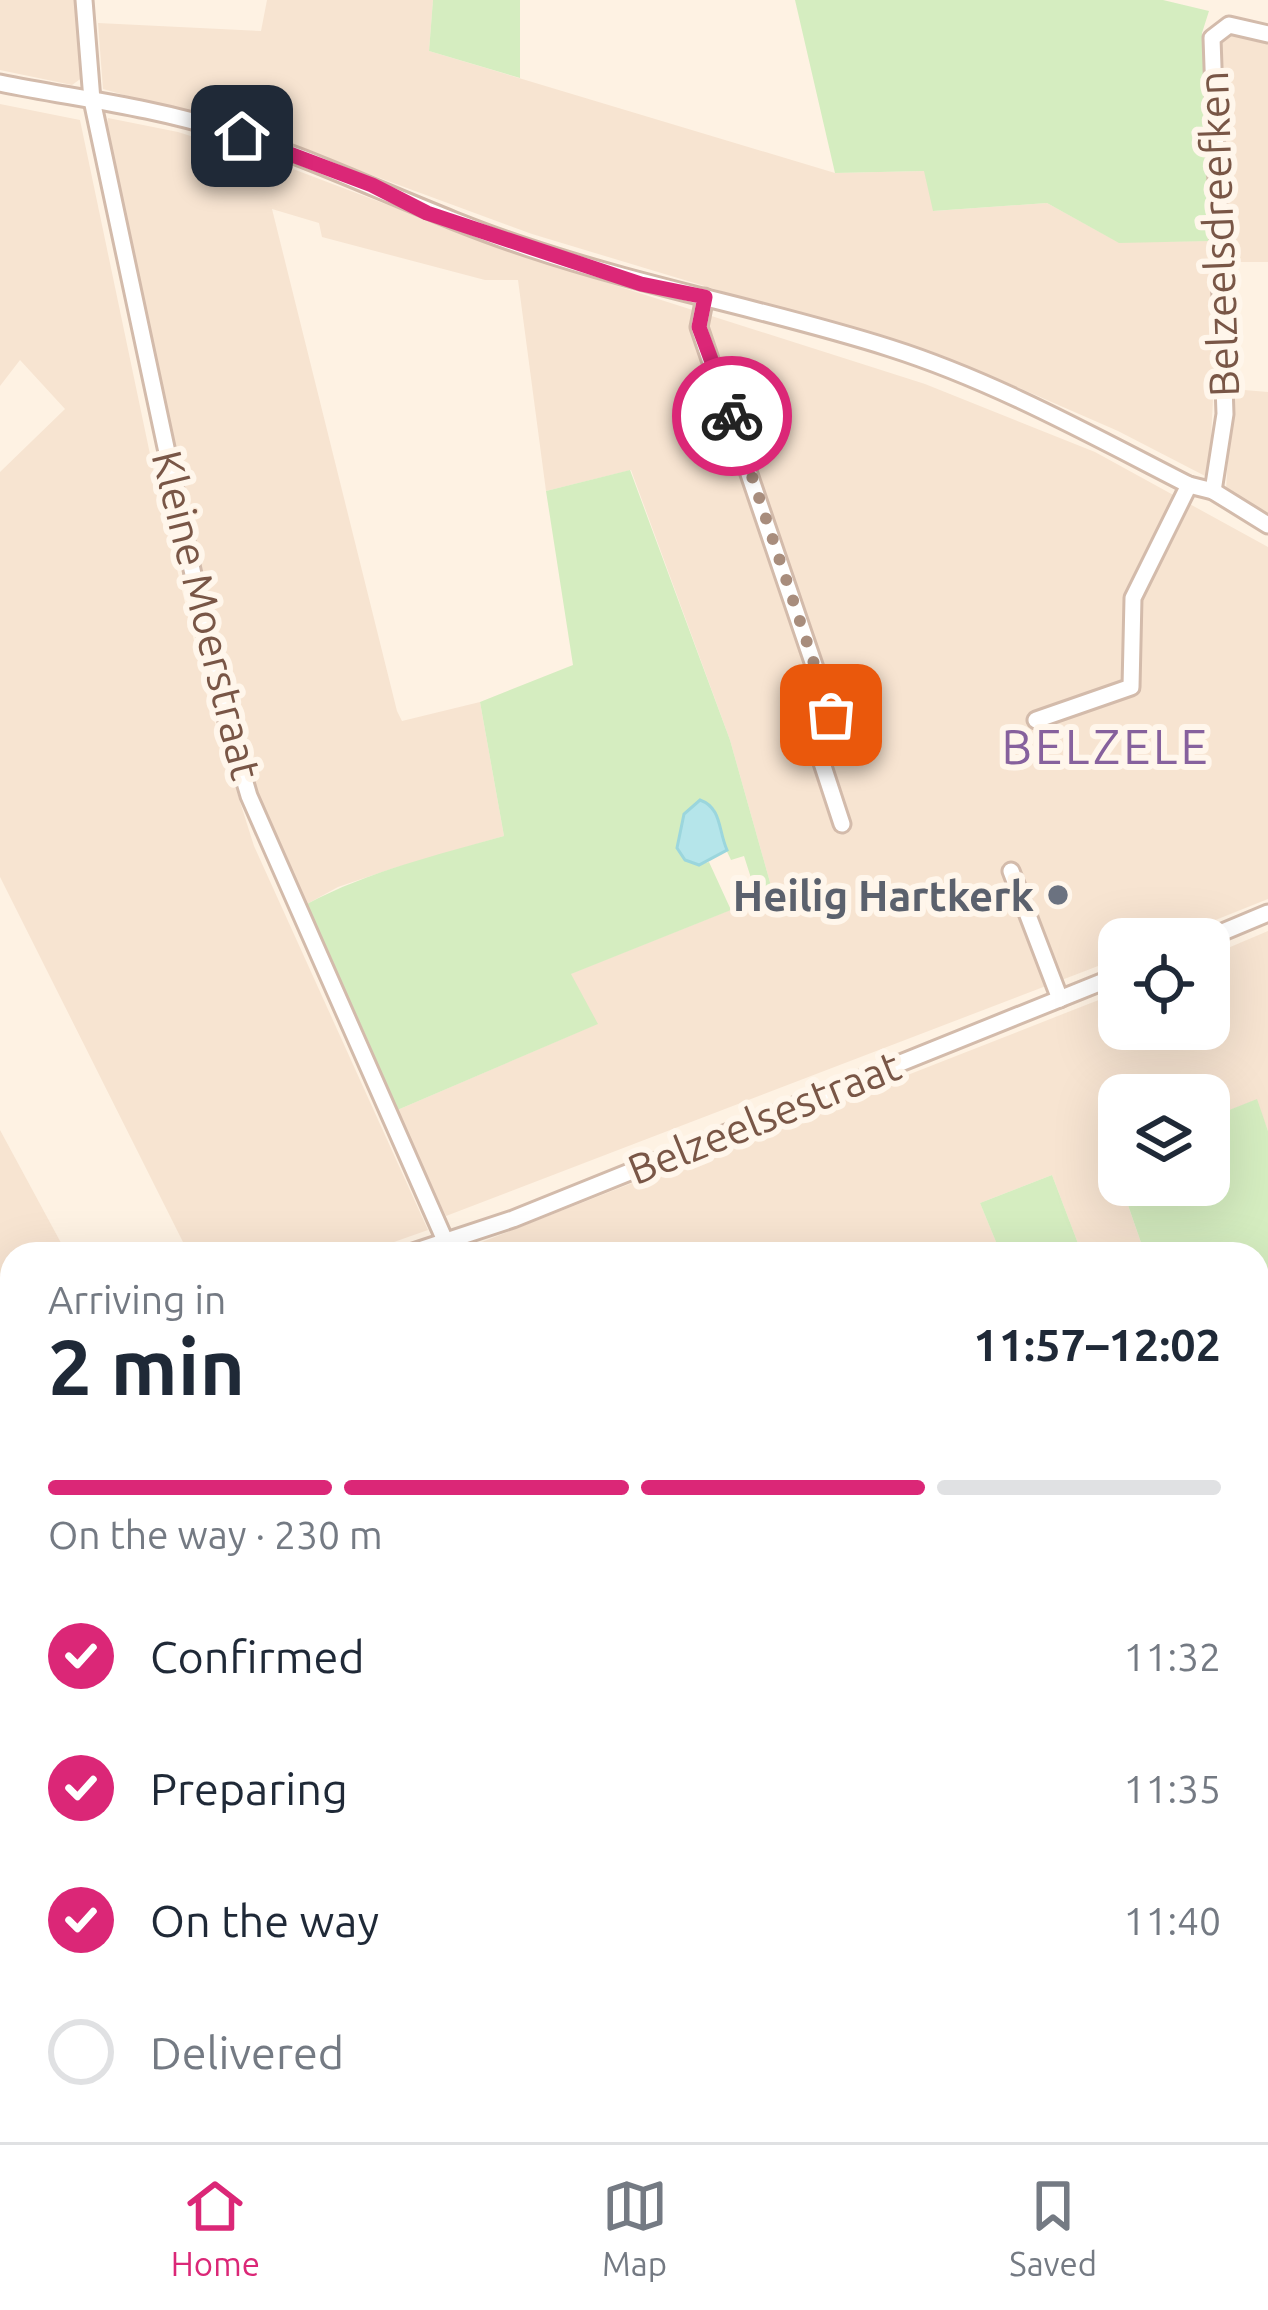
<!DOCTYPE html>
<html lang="en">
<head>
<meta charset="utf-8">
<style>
	body { margin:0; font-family:Ubuntu,sans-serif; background:#f6f6f7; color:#1f2937; height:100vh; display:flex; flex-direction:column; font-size:45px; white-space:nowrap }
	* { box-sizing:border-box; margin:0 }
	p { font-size:39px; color:#747a83 }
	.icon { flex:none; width:66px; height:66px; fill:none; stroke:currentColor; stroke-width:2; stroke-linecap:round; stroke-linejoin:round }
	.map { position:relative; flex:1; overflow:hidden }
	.panel { position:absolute; left:0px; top:1242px; width:1269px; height:900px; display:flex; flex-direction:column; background:#fff; border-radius:36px 36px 0 0; box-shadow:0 12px 48px #0002 }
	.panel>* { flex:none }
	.controls { position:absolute; left:1098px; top:918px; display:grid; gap:24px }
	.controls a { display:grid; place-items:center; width:132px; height:132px; border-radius:24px; background:#fff; box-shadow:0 12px 48px #0002; font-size:60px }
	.pin { position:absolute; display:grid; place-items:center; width:102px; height:102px; color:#fff; margin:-51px; border-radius:24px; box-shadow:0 6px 18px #0006 }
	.courier { position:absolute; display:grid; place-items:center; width:120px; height:120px; margin:-60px; border:9px solid #db2777; border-radius:50%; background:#fff; color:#222; box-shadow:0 3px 15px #0007 }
	.summary em { font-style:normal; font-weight:700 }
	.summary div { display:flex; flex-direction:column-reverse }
	.summary { display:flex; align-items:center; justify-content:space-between; height:204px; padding:0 48px }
	h1 { font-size:78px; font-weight:700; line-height:90px }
	.bar { display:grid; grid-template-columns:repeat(4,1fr); gap:18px 12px; align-content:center; height:144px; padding:0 48px }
	.bar i { height:15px; border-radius:9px; background:#e0e1e3 }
	.bar .current { background:#db2777 }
	.bar p { grid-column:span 4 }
	ol { padding:0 48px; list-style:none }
	li { display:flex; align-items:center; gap:36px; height:132px }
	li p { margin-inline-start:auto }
	li .icon { padding:12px; border-radius:50%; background:#db2777; color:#fff; stroke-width:4 }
	li:last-child { color:#747a83 }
	li i { width:66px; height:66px; border:6px solid #e0e1e3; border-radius:50% }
	.menu { display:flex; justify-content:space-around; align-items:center; height:168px; border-top:3px solid #e0e1e3; background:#fff; font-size:33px; color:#747a83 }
	.menu a { display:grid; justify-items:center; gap:6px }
	.menu .current { color:#db2777 }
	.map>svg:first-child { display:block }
	.residential { fill:#f7e4d1 }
	.green { fill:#d5edc0 }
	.water { fill:#b5e5ea; stroke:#9bd6dd; stroke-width:3 }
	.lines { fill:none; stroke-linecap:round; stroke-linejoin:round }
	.minor-casing { stroke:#d3bbab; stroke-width:21 }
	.minor { stroke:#fff; stroke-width:15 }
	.done { stroke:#a88d7d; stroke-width:12; stroke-dasharray:0 21.6 }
	.route { stroke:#db2777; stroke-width:15 }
	.worship-dot { fill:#6b7280; stroke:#fff6eb; stroke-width:4.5 }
	.labels { text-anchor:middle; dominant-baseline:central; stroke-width:12; stroke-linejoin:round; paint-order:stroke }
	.street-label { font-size:42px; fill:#795646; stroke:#fff6eb }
	.worship-label { font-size:42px; font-weight:bold; fill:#5b616d; stroke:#fff6eb; text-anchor:end }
	.quarter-label { font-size:48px; letter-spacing:3px; fill:#86619d; stroke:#fff6eb }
</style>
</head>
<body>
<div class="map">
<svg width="1268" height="2142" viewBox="0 0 1268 2142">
	<rect width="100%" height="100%" fill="#fef2e3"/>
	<g class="residential">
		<path d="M0,0H77L83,77L72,85L0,70Z"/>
		<path d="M267,0H433L429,51L835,173L925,171L934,211L1047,203L1118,242L1211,241L1214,380L1209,478L1118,431L1001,380L890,342L532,234L255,132L103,89L98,23L261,31Z"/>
		<path d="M1232,32L1268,40V262H1224L1227,221L1216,42Z"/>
		<path d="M0,104L80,120L151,459L209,704L254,846L428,1230L360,1254H189L0,877V472L65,409L20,360L0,386Z"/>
		<path d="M108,118L178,132L285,166L520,255L925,384L1095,452L1268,547V899L1168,939H1119V958L446,1216L395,1111L597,1024L570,974L773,893L730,740L631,470L546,491L518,280H485L322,237L319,223L272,209L397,711L402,721L480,702L504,836L394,868L338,887L307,904L253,785L243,751L199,573L104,140Z"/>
		<path d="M1232,389L1268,392V517L1226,489Z"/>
		<path d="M1268,931V1131L1256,1100L1209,1118V1095H1119V1154L1111,1157L1145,1254H1082L1052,1175L980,1203L1001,1254H466L464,1249L1119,992V1029H1209V956Z"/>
		<path d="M0,1130L67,1254H12V1377L0,1382Z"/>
		<path d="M12,1405V1584L0,1586V1408Z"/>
		<path d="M12,1762V1885L0,1857V1770Z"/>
		<path d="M0,1919L12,1938V2130H174L180,2142H0Z"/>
		<path d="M264,2130H620L628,2142H254Z"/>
	</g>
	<g class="green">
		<path d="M433,0H520V78L429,51Z"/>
		<path d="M795,0H1163L1209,11L1202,33L1211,241L1119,243L1047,203L933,211L924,171L835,173Z"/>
		<path d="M630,470L730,740L773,893L758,900L744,856L731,860C727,851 721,841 719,831C715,814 720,807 700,800L684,814L677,849L699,865L709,862L731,910L571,974L598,1024L395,1111L369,1043L307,904C369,871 437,855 504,836L480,702L573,665L546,491Z"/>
		<path d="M1257,1099L1268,1131V1550L1257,1554V1254H1145L1121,1185H1209V1118Z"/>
		<path d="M1052,1175L1082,1254H1001L980,1203Z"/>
		<path d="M12,1584V1762L0,1770V1586Z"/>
		<path d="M1268,1755V1961L1257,1965V1759Z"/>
		<path d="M912,2130H1179L1184,2142H919Z"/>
	</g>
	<path class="water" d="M700,800C722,808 718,830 727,850L699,865L685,860L677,848L684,814Z"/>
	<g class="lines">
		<g class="minor-casing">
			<g id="minor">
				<path d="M84,0L92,100L217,687L249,796L451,1254"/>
				<path d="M0,83C74,98 152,107 223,130C328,163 425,214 529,248C648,288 771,310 890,348C994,381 1091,435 1189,485L1213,491L1268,525"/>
				<path d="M705,297L699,327L831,715L833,723L821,760L842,824"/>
				<path d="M1213,491L1225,414L1212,38L1229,25L1268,34"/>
				<path d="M1036,720L1131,687L1133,598L1189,485"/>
				<path d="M1011,871L1060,999"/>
				<path d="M1206,939L1268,913"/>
				<path d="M407,1254L513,1219L1119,975"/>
				<path d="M0,1394L12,1389"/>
				<path d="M0,1873L12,1899"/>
				<path d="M196,2130L201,2142"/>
				<path d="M230,2142L252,2130"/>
			</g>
		</g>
		<use href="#minor" class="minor"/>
	</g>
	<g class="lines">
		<path class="done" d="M732,416L831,715"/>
		<path class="route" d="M242,136L372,185L427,213L641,284L705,297L699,327L732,416"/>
	</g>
	<circle class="worship-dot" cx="1058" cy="895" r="12"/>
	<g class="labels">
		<g class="street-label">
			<text transform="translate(1218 234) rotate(-92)">Belzeelsdreefken</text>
			<text transform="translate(207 615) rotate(76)">Kleine Moerstraat</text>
			<text transform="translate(764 1117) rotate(-22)">Belzeelsestraat</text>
		</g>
		<g class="worship-label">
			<text x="1034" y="895">Heilig Hartkerk</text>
		</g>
		<g class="quarter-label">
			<text x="1106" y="746">BELZELE</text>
		</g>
	</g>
</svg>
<div class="controls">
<a><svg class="icon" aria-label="locate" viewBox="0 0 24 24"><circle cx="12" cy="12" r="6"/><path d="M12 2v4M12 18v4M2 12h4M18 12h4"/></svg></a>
<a><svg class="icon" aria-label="layers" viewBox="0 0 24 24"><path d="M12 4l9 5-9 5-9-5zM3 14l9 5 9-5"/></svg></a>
</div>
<div class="pin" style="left:831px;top:715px;background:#ea580c"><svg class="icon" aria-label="bag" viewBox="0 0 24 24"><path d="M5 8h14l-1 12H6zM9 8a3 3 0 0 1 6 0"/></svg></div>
<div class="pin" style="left:242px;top:136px;background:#1f2937"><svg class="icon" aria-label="home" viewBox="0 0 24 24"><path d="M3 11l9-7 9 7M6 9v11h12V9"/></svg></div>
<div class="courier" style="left:732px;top:416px"><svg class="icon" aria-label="bike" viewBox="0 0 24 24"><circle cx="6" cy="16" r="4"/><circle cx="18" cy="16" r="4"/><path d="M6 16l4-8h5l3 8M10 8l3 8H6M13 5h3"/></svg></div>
<section class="panel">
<div class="summary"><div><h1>2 min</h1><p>Arriving in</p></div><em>11:57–12:02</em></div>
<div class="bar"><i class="current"></i><i class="current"></i><i class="current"></i><i></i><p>On the way · 230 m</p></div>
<ol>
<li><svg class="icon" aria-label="check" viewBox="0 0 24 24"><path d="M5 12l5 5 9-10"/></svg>Confirmed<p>11:32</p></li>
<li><svg class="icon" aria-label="check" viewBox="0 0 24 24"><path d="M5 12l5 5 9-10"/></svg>Preparing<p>11:35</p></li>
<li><svg class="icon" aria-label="check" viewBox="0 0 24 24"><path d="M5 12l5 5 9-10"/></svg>On the way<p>11:40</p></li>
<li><i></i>Delivered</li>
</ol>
</section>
</div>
<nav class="menu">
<a class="current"><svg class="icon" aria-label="home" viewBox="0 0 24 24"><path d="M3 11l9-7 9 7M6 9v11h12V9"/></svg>Home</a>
<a><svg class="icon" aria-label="map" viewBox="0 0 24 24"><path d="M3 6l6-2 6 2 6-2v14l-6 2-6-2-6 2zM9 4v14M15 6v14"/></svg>Map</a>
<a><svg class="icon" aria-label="saved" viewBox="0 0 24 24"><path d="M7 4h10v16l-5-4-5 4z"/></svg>Saved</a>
</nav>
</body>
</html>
